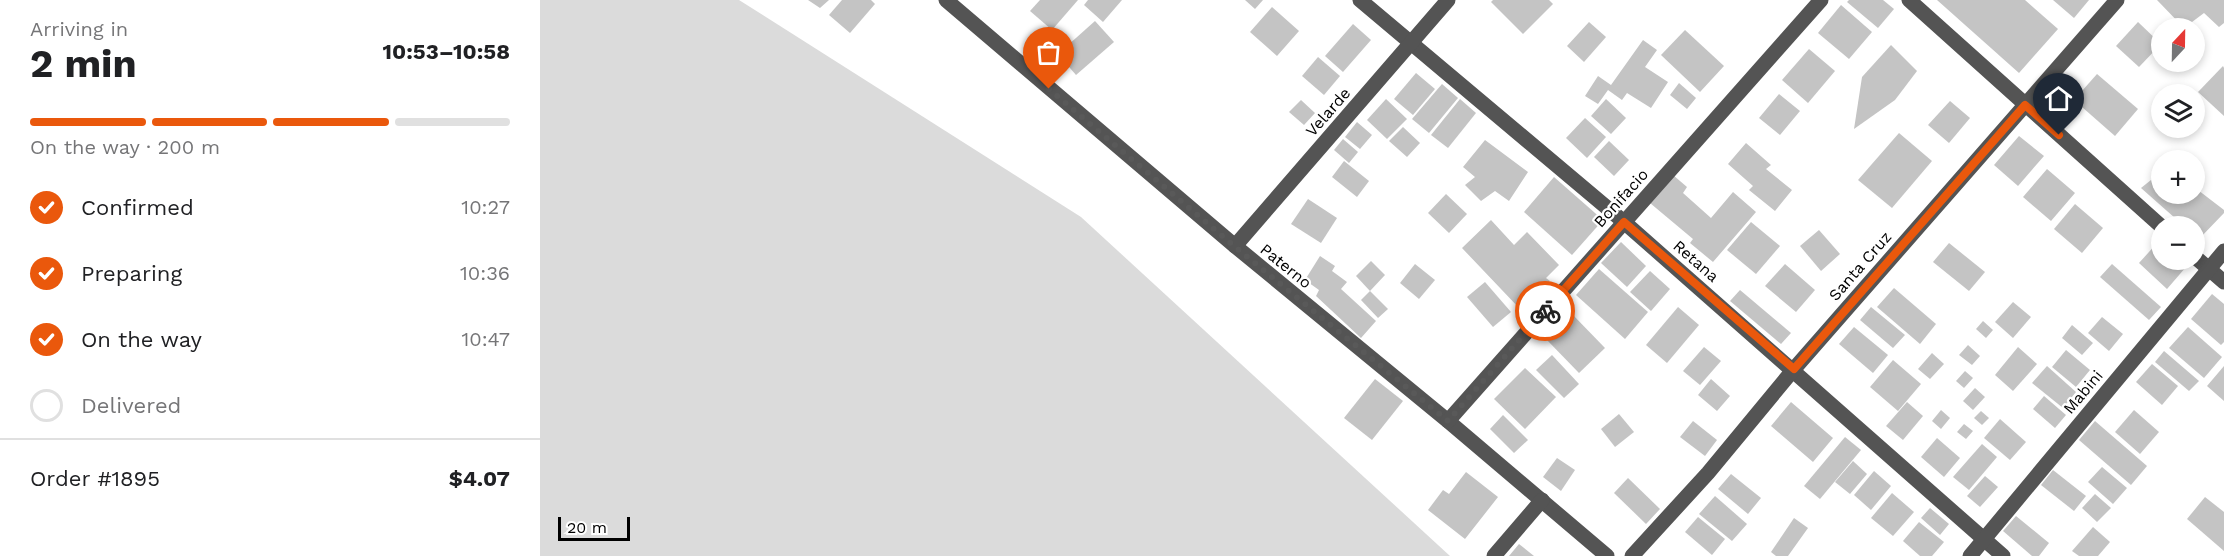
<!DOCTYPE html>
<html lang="en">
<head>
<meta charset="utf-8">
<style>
	body { margin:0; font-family:"Work Sans",sans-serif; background:#f2f2f2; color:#202124; height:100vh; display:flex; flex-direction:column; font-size:22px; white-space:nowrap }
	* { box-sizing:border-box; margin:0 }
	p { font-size:20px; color:#757577 }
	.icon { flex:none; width:33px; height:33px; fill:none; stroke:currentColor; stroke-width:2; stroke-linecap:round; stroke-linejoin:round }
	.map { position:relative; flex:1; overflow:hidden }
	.side { display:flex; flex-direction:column; background:#fff; width:540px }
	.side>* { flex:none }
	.needle { width:39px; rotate:22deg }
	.fabs { position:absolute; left:1611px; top:18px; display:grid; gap:12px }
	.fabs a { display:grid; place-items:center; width:54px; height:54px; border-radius:50%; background:#fff; box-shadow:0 3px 9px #0003; font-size:30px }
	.scale { position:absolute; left:18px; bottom:15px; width:72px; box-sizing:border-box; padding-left:6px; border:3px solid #000; border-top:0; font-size:16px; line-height:21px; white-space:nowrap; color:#000; -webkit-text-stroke:4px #fff; paint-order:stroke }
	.pin { position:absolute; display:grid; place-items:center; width:51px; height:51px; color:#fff; margin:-62px -26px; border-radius:50% 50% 50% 0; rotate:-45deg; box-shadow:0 0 6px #0007 }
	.pin .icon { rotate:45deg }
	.courier { position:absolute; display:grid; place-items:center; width:60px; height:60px; margin:-30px; border:4px solid #ea580c; border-radius:50%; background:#fff; color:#222; box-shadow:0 2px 8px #0007 }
	.headline em { font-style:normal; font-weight:700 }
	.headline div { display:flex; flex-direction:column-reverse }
	.headline { display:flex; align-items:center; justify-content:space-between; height:102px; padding:0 30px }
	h1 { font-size:39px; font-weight:700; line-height:45px }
	.bar { display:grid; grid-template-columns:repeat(4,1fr); gap:9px 6px; align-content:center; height:72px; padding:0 30px }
	.bar i { height:8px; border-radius:4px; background:#e0e0e0 }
	.bar .active { background:#ea580c }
	.bar p { grid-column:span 4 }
	.line { display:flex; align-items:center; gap:15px; padding:0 30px; border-top:2px solid #e0e0e0 }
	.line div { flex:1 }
	ol { padding:0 30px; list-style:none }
	li { display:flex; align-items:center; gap:18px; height:66px }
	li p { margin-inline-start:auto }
	li .icon { padding:6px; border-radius:50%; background:#ea580c; color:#fff; stroke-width:4 }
	li:last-child { color:#757577 }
	li i { width:33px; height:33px; border:3px solid #e0e0e0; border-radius:50% }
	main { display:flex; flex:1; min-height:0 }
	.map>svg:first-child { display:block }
	.green { fill:#dbdbdb }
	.building { fill:#c4c4c4 }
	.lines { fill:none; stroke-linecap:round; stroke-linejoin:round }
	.minor { stroke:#545454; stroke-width:15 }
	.done { stroke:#595959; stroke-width:6; stroke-dasharray:0 10.8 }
	.route { stroke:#ea580c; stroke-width:8 }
	.labels { text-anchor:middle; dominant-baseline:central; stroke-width:4.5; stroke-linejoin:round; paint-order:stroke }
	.street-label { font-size:16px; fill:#000; stroke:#fff }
</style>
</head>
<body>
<main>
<section class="side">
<div class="headline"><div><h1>2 min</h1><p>Arriving in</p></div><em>10:53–10:58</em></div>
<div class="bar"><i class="active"></i><i class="active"></i><i class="active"></i><i></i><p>On the way · 200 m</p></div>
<ol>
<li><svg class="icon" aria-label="check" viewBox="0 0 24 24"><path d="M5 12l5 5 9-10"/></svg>Confirmed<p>10:27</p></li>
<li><svg class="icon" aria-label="check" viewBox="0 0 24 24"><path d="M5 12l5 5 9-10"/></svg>Preparing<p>10:36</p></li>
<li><svg class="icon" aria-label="check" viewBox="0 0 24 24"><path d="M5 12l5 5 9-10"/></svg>On the way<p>10:47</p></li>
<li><i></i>Delivered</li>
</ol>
<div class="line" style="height:78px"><div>Order #1895</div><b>$4.07</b></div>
</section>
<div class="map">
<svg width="1684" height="556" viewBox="0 0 1684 556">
	<rect width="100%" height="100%" fill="#fff"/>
	<path class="green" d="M0,0H199L541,217L910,556H0Z"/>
	<g class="building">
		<path d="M268,0H289L280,8Z"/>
		<path d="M302,0H331L335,4L310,33L289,15Z"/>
		<path d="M500,0H538L512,30L490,11Z"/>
		<path d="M548,0H582L563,22L544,5Z"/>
		<path d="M705,0H723L715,9Z"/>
		<path d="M953,0H1009L1013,4L983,34L951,2Z"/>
		<path d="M1309,0H1343L1354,9L1338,28L1307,2Z"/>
		<path d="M1397,0H1485L1518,29L1479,73Z"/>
		<path d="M1513,0H1549L1534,18Z"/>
		<path d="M1617,0H1684V23L1679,27L1664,13L1644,28Z"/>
		<path d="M1301,5L1332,32L1309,59L1278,33Z"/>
		<path d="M732,7L759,31L737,56L710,32Z"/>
		<path d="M555,21L574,42L536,75L518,54Z"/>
		<path d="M1049,22L1066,37L1044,62L1027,46Z"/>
		<path d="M1598,22L1621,44L1599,67L1576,46Z"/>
		<path d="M813,24L831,40L803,72L785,56Z"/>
		<path d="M1145,30L1184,66L1160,92L1121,55Z"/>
		<path d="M1103,40L1117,50L1105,67L1128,82L1111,108L1087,93L1082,100L1068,90L1058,104L1045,96L1058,76L1071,85Z"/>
		<path d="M1351,45L1377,71L1355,100L1314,129L1322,77Z"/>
		<path d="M1269,49L1295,71L1268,103L1242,80Z"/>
		<path d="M778,57L800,76L784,95L762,76Z"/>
		<path d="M1683,66L1684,68V116L1658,92Z"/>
		<path d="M876,73L895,89L873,115L854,99Z"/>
		<path d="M1557,74L1598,109L1575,136L1534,100Z"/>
		<path d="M1139,83L1156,98L1147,109L1130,95Z"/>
		<path d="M902,84L918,98L889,133L872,119Z"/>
		<path d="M1239,94L1260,111L1240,135L1219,118Z"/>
		<path d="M846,99L867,119L847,139L827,120Z"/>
		<path d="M920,99L936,113L908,148L891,135Z"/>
		<path d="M1066,99L1086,118L1071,134L1051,116Z"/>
		<path d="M761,100L775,113L764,125L749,112Z"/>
		<path d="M1410,101L1430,118L1409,143L1388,125Z"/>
		<path d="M1045,118L1066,137L1047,158L1026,138Z"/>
		<path d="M817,122L832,135L820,149L805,137Z"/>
		<path d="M863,127L880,143L867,157L849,141Z"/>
		<path d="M1359,133L1392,161L1352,208L1318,180Z"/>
		<path d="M1479,136L1504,156L1478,186L1454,165Z"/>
		<path d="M803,139L818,152L809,163L794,150Z"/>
		<path d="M945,140L988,172L969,201L955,191L941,201L925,185L935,177L923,167Z"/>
		<path d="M1069,141L1089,160L1074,176L1054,157Z"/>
		<path d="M1206,143L1231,165L1226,169L1252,190L1235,211L1209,190L1213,186L1188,164Z"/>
		<path d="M804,161L829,181L817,197L792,177Z"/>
		<path d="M1507,169L1535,193L1511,221L1483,197Z"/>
		<path d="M1133,175L1147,187L1143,193L1171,218L1193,192L1216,212L1173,262L1150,243L1153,239L1110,203Z"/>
		<path d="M1014,177L1063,220L1032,255L984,212Z"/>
		<path d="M1611,180L1622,190V194H1626L1634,201L1643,194H1654V187L1684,210V213L1659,239L1654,236V226H1644L1601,188Z"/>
		<path d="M906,194L927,214L909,233L888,213Z"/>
		<path d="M768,199L797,218L781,243L751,224Z"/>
		<path d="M1535,204L1563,228L1542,253L1514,229Z"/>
		<path d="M951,220L974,245L987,232L1019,265L1006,278L1010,281L980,309L922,248Z"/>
		<path d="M1211,222L1240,246L1216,274L1187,250Z"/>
		<path d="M1279,230L1300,254L1281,271L1260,246Z"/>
		<path d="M1081,242L1106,266L1087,287L1061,263Z"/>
		<path d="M1618,242L1622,245V260H1638L1646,267L1627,289L1599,263Z"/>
		<path d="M1409,243L1445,272L1429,291L1393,262Z"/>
		<path d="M780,256L795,266L792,271L807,282L801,289L836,321L821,338L776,296L779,290L765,280Z"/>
		<path d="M831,261L845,275L830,291L816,276Z"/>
		<path d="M875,264L895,280L879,299L860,283Z"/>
		<path d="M1245,264L1275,290L1256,312L1225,286Z"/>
		<path d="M1572,264L1621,307L1609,320L1560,277Z"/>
		<path d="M1059,269L1108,312L1085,339L1036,295Z"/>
		<path d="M1110,271L1130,289L1111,311L1090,292Z"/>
		<path d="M945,282L971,312L953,327L927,297Z"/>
		<path d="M1354,288L1396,324L1380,344L1337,307Z"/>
		<path d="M1200,290L1251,333L1241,344L1190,301Z"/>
		<path d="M830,291L848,309L838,318L821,300Z"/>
		<path d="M1672,294L1684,304V342L1681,345L1651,319Z"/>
		<path d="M1473,302L1491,317L1473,338L1455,322Z"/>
		<path d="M1138,307L1159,325L1127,363L1106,345Z"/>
		<path d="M1331,307L1365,335L1353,348L1320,320Z"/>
		<path d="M1032,314L1065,348L1039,373L1006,339Z"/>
		<path d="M1562,317L1583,334L1569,351L1548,333Z"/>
		<path d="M1443,321L1453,330L1446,338L1436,329Z"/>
		<path d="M1532,325L1553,343L1542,355L1522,338Z"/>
		<path d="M1314,327L1348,355L1333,373L1299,344Z"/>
		<path d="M1648,327L1682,357L1664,378L1629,348Z"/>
		<path d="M1428,345L1440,356L1432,365L1419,355Z"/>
		<path d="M1164,347L1181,361L1160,385L1143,371Z"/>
		<path d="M1478,347L1497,364L1473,391L1455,375Z"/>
		<path d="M1526,350L1550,370L1536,387L1512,367Z"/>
		<path d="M1624,351L1659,381L1649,391L1615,362Z"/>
		<path d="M1392,353L1404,364L1390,379L1378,369Z"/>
		<path d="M1012,355L1039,384L1024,398L996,370Z"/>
		<path d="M1353,360L1381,384L1358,411L1330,387Z"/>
		<path d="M1612,364L1638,386L1622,405L1596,382Z"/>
		<path d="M1507,366L1536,392L1523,408L1492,383Z"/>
		<path d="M1684,366V401L1667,386Z"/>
		<path d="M985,368L1016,397L985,429L954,399Z"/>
		<path d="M1425,371L1433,378L1424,388L1416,381Z"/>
		<path d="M835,379L863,401L832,440L804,418Z"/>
		<path d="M1171,379L1190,396L1177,411L1158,395Z"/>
		<path d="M1435,388L1445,397L1433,410L1423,401Z"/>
		<path d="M1504,396L1526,415L1515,428L1493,409Z"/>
		<path d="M1251,402L1293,438L1273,462L1231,426Z"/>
		<path d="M1367,402L1383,416L1363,440L1346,426Z"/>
		<path d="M1401,410L1410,418L1401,429L1392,421Z"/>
		<path d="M1594,410L1619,432L1600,454L1575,432Z"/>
		<path d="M1441,411L1449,418L1442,425L1434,418Z"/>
		<path d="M1079,414L1094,432L1075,447L1061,429Z"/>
		<path d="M963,415L988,440L974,453L950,429Z"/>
		<path d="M1460,419L1486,442L1470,460L1444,438Z"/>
		<path d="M1153,421L1177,440L1165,456L1140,437Z"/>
		<path d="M1555,421L1607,466L1591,485L1539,440Z"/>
		<path d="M1424,424L1433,431L1426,439L1417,432Z"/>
		<path d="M1305,437L1321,450L1280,499L1264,486Z"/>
		<path d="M1397,438L1420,458L1404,477L1381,457Z"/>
		<path d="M1442,444L1457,457L1429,490L1413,477Z"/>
		<path d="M1017,458L1035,470L1021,491L1003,477Z"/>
		<path d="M1313,461L1327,474L1310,494L1295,482Z"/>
		<path d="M1562,467L1587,488L1573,504L1548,482Z"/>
		<path d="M1513,470L1546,496L1534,511L1501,485Z"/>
		<path d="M1334,471L1351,486L1331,510L1314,495Z"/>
		<path d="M926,472L958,497L925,539L888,510L903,490L909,494Z"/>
		<path d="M1191,474L1221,498L1208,514L1178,489Z"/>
		<path d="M1445,476L1458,487L1440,507L1427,496Z"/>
		<path d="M1088,478L1120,509L1106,524L1074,493Z"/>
		<path d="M1352,493L1374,512L1353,536L1331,518Z"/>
		<path d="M1555,494L1571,508L1557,522L1542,508Z"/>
		<path d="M1175,496L1207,524L1192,541L1159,514Z"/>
		<path d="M1665,497L1684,512V551L1647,519Z"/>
		<path d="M1390,508L1409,524L1400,535L1381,518Z"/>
		<path d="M1476,516L1509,543L1499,556H1492L1463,531Z"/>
		<path d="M1158,517L1185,539L1172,555L1145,532Z"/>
		<path d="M1254,518L1268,528L1248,556H1236L1231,552Z"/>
		<path d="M1379,522L1404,542L1392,556H1380L1363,541Z"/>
		<path d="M1553,527L1570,542L1558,556H1539L1532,551Z"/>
		<path d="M979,544L994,556H969Z"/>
	</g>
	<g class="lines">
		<g class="minor">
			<path d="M406,0L695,246L908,421L1067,556"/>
			<path d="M820,0L1084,222L1463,556"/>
			<path d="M1369,0L1622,227"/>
			<path d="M695,246L908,0"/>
			<path d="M1654,256L1684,282"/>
			<path d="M908,421L1281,0"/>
			<path d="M954,556L1002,500"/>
			<path d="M1092,556L1168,473L1254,369L1577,0"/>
			<path d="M1430,556L1684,251"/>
		</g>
	</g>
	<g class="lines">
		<path class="done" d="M509,89L694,246L908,421L1005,311"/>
		<path class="route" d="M1005,311L1084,222L1254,369L1485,105L1519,135"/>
	</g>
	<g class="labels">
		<g class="street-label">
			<text transform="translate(788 112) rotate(-49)">Velarde</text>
			<text transform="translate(1081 198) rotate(-48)">Bonifacio</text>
			<text transform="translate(1156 261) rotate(41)">Retana</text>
			<text transform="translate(746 266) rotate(39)">Paterno</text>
			<text transform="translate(1320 266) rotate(-49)">Santa Cruz</text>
			<text transform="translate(1543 392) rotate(-50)">Mabini</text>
		</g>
	</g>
</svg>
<div class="fabs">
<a><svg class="needle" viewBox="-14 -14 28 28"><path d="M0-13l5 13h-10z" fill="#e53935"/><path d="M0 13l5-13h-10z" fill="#757577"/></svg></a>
<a><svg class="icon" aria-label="layers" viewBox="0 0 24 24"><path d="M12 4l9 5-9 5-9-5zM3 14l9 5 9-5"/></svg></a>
<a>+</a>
<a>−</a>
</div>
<div class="scale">20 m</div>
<div class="pin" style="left:509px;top:89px;background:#ea580c"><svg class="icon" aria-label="bag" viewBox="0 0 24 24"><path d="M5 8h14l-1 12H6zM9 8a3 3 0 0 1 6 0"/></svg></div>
<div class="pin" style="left:1519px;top:135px;background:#1f2937"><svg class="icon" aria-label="home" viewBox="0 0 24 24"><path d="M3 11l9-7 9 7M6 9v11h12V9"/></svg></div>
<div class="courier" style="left:1005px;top:311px"><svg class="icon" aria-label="bike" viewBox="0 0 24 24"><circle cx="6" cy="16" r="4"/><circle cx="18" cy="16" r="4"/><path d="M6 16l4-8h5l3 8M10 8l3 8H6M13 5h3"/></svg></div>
</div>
</main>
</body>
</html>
